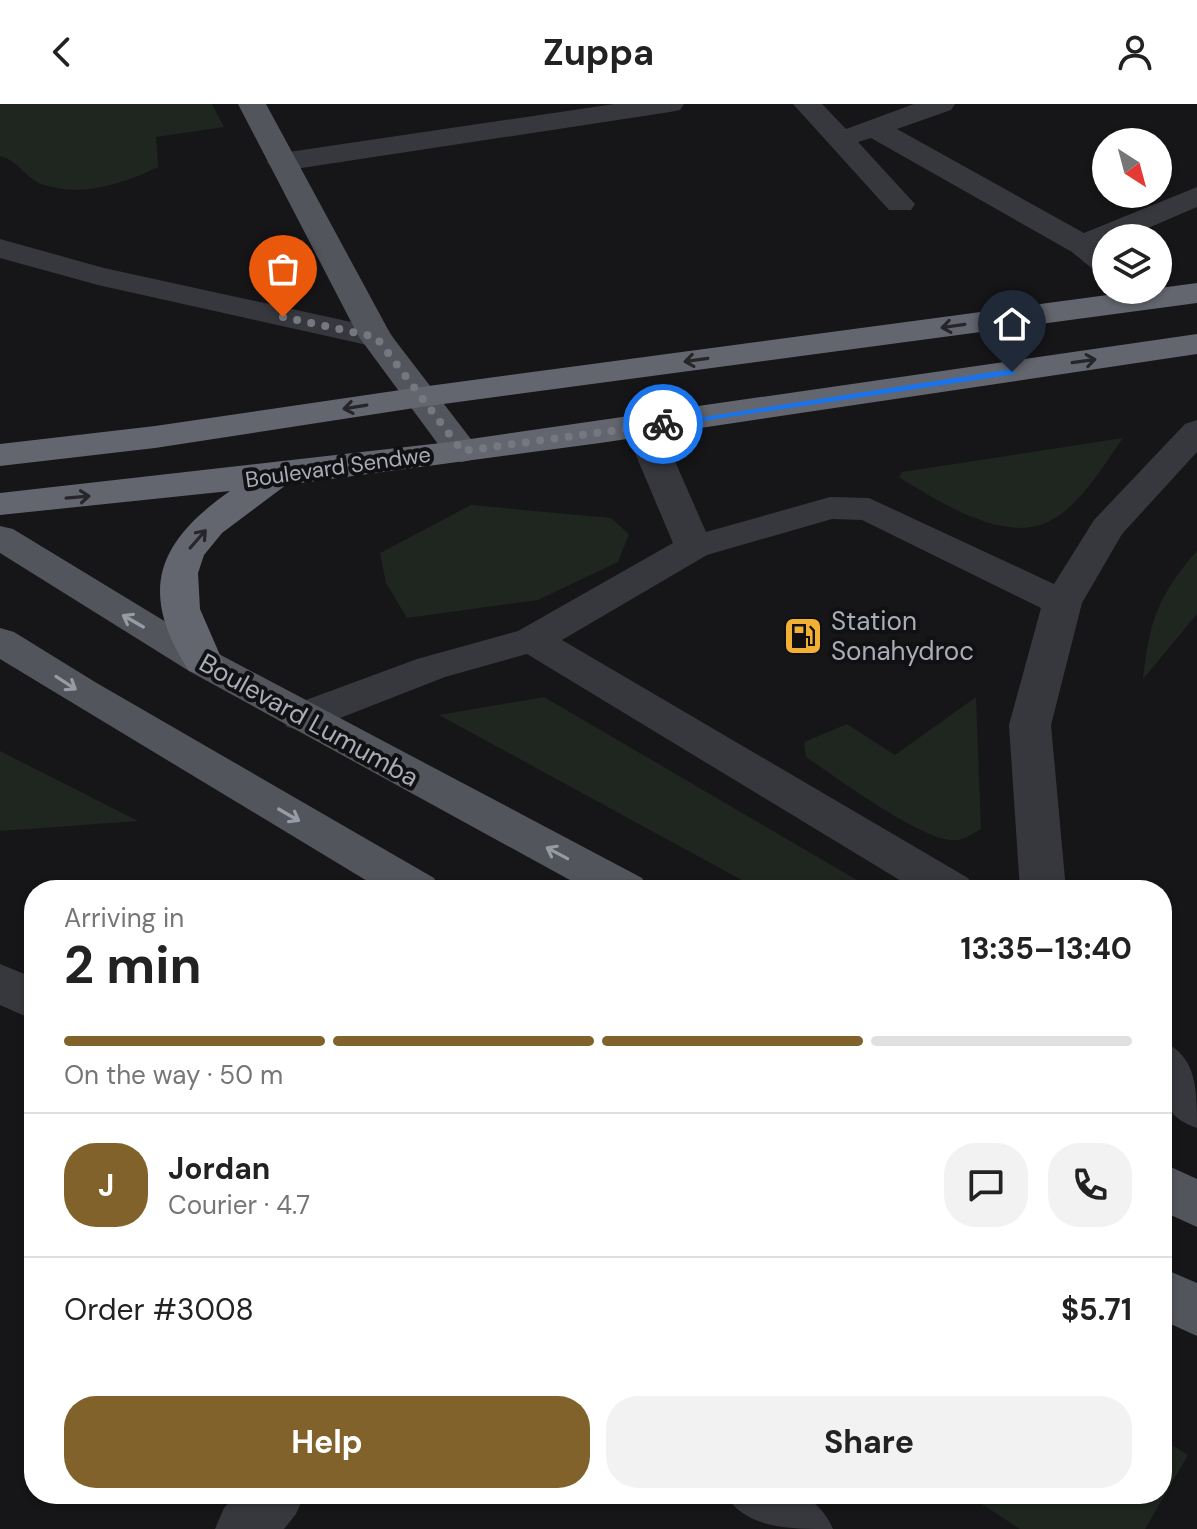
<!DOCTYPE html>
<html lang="en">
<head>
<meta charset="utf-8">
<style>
	body { margin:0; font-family:"DM Sans",sans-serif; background:#f2f2f2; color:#222; height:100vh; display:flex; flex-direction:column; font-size:30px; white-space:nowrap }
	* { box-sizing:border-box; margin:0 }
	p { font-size:26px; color:#767676 }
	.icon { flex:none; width:44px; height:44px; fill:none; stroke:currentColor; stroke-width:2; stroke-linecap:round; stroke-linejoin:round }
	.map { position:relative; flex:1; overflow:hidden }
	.side { position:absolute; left:24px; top:776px; width:1148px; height:624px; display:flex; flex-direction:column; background:#fff; border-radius:32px; box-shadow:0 2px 6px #0004 }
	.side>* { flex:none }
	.needle { width:52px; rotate:144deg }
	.fabs { position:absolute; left:1092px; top:24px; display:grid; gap:16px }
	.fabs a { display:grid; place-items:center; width:80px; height:80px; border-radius:50%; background:#fff; box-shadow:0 2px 6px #0004; font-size:40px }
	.pin { position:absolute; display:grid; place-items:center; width:68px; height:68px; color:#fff; margin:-82px -34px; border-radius:50% 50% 50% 0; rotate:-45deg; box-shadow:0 0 8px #0007 }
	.pin .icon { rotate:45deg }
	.courier { position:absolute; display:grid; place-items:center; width:80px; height:80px; margin:-40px; border:6px solid #1a73e8; border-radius:50%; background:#fff; color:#222; box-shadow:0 2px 10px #0007 }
	.head em { font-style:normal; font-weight:700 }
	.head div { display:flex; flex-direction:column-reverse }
	.head { display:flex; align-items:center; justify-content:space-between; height:136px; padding:0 40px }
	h1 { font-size:52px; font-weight:700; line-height:60px }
	.bar { display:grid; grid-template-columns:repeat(4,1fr); gap:12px 8px; align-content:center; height:96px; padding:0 40px }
	.bar i { height:10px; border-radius:6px; background:#e0e0e0 }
	.bar .current { background:#80622a }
	.bar p { grid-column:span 4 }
	.line { display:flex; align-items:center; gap:20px; padding:0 40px; border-top:2px solid #e0e0e0 }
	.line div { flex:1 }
	.round { display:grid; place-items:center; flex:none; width:84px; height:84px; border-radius:32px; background:#f2f2f2 }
	.primary-button { display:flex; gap:16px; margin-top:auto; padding:16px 40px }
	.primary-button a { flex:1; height:92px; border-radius:32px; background:#80622a; color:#fff; font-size:32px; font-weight:700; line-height:92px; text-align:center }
	.primary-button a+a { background:#f2f2f2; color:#222 }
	header { display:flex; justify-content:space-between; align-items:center; height:104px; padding:0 40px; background:#fff; font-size:36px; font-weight:700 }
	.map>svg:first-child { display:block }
	.green { fill:#1e261f }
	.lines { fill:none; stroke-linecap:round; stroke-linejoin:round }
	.minor { fill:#37383d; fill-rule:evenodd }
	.major { fill:#53555c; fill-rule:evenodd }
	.highway { fill:#63666e; fill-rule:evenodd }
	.oneway { stroke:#26262a }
	.oneway2 { stroke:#979ba6 }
	.route { fill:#1a73e8 }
	.done { stroke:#757880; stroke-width:8; stroke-dasharray:0 14.4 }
	.labels { text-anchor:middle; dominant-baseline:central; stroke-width:8; stroke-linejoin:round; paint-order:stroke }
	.far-street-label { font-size:22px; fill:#a8adb8; stroke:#111113 }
	.poi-label { font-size:26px; fill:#a8adb8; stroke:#111113; text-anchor:start }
	.street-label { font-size:26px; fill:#a8adb8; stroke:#111113 }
</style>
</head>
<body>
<header><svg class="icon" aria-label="back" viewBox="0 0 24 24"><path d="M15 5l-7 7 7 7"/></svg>Zuppa<svg class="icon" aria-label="person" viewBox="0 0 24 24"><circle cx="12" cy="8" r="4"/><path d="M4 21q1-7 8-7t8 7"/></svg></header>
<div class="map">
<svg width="1197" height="1425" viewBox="0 0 1197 1425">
	<rect width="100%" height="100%" fill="#161618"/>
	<g class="green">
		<path d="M0,0H212L224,23L156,33L158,63C123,80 80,94 41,80C26,74 17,56 0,52Z"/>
		<path d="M1123,334C1102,363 1078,407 1043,420C999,437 934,395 899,373L902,368Z"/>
		<path d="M471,401L611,414L629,430L618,458L538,496L407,514L386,479L380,449Z"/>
		<path d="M1197,447V510L1143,575C1149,518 1158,491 1197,447Z"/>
		<path d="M544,593L874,786H760L439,611Z"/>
		<path d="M976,593L981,725C974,729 966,734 959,736C927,742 835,672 806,653L804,638L847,620L895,651Z"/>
		<path d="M0,647L138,717L0,727Z"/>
		<path d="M1162,1335L1188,1351L1145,1425H1020L966,1390H1162Z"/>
	</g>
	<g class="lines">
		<g class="minor">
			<path d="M614,0H684L680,6L670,8L282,67L272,64L267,58L272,52L282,49Z"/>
			<path d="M793,0H822L846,25L914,0H955L951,6L897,25L1084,129L1197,83V103L1125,134H1106V169L1095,167L1072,148L871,34L858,38L915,100L911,106H889Z"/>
			<path d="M0,135L104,164L388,226L393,233L388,240L376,243L98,181L0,154Z"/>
			<path d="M642,312L654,316L660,323L706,428L830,393L869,394L1054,480L1094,416L1185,320L1197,316V348L1122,430L1082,499L1051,621L1066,786H1020L1009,621L1041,504L862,416L832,415L707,451L562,536L968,774L975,786H916L527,550L445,573L317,623L302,627L287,623L281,613L287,603L417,555L518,527L673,439L624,323L630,316Z"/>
			<path d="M0,860L34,874V916L0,901Z"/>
			<path d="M1162,937C1197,952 1197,985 1197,1024C1153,1009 1162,976 1162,937Z"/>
			<path d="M236,1390H305L296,1410L284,1425H215L224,1404Z"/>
			<path d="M725,1390C771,1390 812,1376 833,1425C788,1425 746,1425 725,1390Z"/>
		</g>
		<g class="major">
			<path d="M238,0H266L391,231L480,347L475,355L462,358L449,355L359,233Z"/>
			<path d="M0,422L13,425L217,549L642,774L649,786H588L189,567L0,449Z"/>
			<path d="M0,524L14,528L95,578L434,774L441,786H382L0,555Z"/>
			<path d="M1162,1059L1197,1075V1123L1162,1107Z"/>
			<path d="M1162,1164L1197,1179V1232L1162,1216Z"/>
		</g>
		<g class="highway">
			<path d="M1197,179V199L421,303L155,344L0,362V340L155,322L421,283Z"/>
			<path d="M1197,230V250L600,339L286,381L222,429L204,451L198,469L200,505L223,558L217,567L203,571L189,567C138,488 156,439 230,387L0,411V389L450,338Z"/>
		</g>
	</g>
	<defs><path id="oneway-shaft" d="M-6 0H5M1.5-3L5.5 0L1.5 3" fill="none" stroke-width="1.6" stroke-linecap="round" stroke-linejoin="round" transform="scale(2)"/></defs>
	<g class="oneway">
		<use href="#oneway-shaft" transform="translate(953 222) rotate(172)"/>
		<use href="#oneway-shaft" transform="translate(696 256) rotate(172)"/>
		<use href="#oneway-shaft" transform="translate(1084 257) rotate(-8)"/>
		<use href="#oneway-shaft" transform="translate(355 303) rotate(171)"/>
		<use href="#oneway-shaft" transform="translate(78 393) rotate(-5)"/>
		<use href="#oneway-shaft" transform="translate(198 435) rotate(-49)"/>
	</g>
	<g class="oneway2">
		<use href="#oneway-shaft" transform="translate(133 517) rotate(-150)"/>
		<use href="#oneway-shaft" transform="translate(66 579) rotate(33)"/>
		<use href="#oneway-shaft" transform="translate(289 711) rotate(30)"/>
		<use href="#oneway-shaft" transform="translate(557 749) rotate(-152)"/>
	</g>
	<path class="route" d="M1012,265L1016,270L663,323L658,320Z"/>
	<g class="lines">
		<path class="done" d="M283,213L376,233L462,347L663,320"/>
	</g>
	<defs>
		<g id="fuel-square" transform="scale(2)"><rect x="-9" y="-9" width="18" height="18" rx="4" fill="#f2b134" stroke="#111113"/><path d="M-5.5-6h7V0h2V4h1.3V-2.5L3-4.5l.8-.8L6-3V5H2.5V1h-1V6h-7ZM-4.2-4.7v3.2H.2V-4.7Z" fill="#111"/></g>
	</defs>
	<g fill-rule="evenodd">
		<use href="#fuel-square" x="803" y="532"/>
	</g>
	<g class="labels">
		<g class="far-street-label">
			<text transform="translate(338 363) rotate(-8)">Boulevard Sendwe</text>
		</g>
		<g class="poi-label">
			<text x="831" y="517">Station<tspan x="831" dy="30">Sonahydroc</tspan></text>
		</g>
		<g class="street-label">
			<text transform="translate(309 616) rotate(29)">Boulevard Lumumba</text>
		</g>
	</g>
</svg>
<div class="fabs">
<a><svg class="needle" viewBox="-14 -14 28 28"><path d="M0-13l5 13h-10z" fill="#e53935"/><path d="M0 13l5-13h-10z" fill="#767676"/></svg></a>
<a><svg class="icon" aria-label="layers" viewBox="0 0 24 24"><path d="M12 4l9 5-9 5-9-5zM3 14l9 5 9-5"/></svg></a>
</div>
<div class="pin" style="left:283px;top:213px;background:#ea580c"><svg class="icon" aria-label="bag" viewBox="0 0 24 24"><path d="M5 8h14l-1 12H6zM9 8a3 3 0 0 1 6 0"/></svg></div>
<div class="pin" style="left:1012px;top:268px;background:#1f2937"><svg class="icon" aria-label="home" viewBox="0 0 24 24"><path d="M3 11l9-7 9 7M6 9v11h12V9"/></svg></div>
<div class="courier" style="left:663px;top:320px"><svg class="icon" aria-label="bike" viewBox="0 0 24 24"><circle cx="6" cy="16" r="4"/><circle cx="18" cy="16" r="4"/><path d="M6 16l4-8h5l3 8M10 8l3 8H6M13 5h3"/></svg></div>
<section class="side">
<div class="head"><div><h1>2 min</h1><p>Arriving in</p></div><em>13:35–13:40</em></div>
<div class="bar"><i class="current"></i><i class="current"></i><i class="current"></i><i></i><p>On the way · 50 m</p></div>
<div class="line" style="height:144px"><b class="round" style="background:#80622a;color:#fff">J</b><div><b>Jordan</b><p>Courier · 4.7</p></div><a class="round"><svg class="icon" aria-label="chat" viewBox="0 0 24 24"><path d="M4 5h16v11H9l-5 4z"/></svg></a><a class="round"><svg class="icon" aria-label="phone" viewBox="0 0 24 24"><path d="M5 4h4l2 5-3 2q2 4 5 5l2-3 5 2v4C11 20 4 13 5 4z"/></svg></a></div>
<div class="line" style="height:104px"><div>Order #3008</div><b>$5.71</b></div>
<div class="primary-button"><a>Help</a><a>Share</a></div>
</section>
</div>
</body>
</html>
